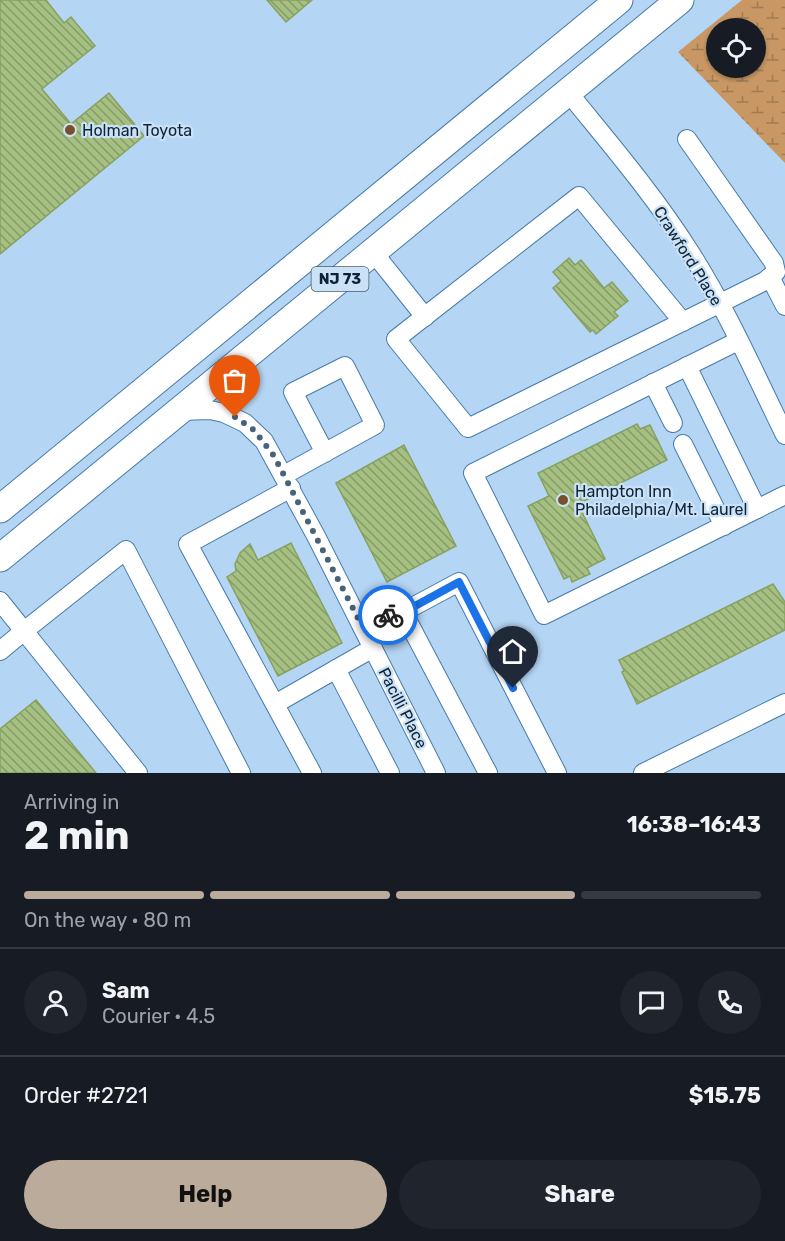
<!DOCTYPE html>
<html lang="en">
<head>
<meta charset="utf-8">
<style>
	body { margin:0; font-family:Rubik,sans-serif; background:#20242c; color:#f1f3f6; height:100vh; display:flex; flex-direction:column; font-size:22px; white-space:nowrap }
	* { box-sizing:border-box; margin:0 }
	p { font-size:20px; color:#9ea1a6 }
	.icon { flex:none; width:33px; height:33px; fill:none; stroke:currentColor; stroke-width:2; stroke-linecap:round; stroke-linejoin:round }
	.map { position:relative; height:773px; overflow:hidden }
	.details { display:flex; flex-direction:column; background:#171b24; flex:1 }
	.details>* { flex:none }
	.controls { position:absolute; left:706px; top:18px; display:grid; gap:12px }
	.controls a { display:grid; place-items:center; width:60px; height:60px; border-radius:50%; background:#171b24; box-shadow:0 2px 4px #0004; font-size:30px }
	.pin { position:absolute; display:grid; place-items:center; width:51px; height:51px; color:#fff; margin:-62px -26px; border-radius:50% 50% 50% 0; rotate:-45deg; box-shadow:0 0 6px #0007 }
	.pin .icon { rotate:45deg }
	.courier { position:absolute; display:grid; place-items:center; width:60px; height:60px; margin:-30px; border:4px solid #1a73e8; border-radius:50%; background:#fff; color:#222; box-shadow:0 2px 8px #0007 }
	.summary em { font-style:normal; font-weight:700 }
	.summary div { display:flex; flex-direction:column-reverse }
	.summary { display:flex; align-items:center; justify-content:space-between; height:102px; padding:0 24px }
	h1 { font-size:39px; font-weight:700; line-height:45px }
	.bar { display:grid; grid-template-columns:repeat(4,1fr); gap:9px 6px; align-content:center; height:72px; padding:0 24px }
	.bar i { height:8px; border-radius:4px; background:#363941 }
	.bar .selected { background:#baab9b }
	.bar p { grid-column:span 4 }
	.line { display:flex; align-items:center; gap:15px; padding:0 24px; border-top:2px solid #363941 }
	.line div { flex:1 }
	.round { display:grid; place-items:center; flex:none; width:63px; height:63px; border-radius:32px; background:#20242c }
	.action { display:flex; gap:12px; margin-top:auto; padding:12px 24px }
	.action a { flex:1; height:69px; border-radius:36px; background:#baab9b; color:#111; font-size:24px; font-weight:700; line-height:69px; text-align:center }
	.action a+a { background:#20242c; color:#f1f3f6 }
	.map>svg:first-child { display:block }
	.wetland { fill:url(#wetland-marsh); fill-rule:evenodd }
	.building { fill:url(#building-back-hatch); stroke:#86a160; stroke-width:1.5 }
	.lines { fill:none; stroke-linecap:round; stroke-linejoin:round }
	.minor-casing { stroke:#467bab; stroke-width:20 }
	.highway-casing { stroke:#467bab; stroke-width:29 }
	.minor { stroke:#fff; stroke-width:18 }
	.highway { stroke:#fff; stroke-width:27 }
	.done { stroke:#476279; stroke-width:6; stroke-dasharray:0 10.8 }
	.route { stroke:#1a73e8; stroke-width:8 }
	.poi-dot { fill:#76522b; stroke:#cbe1f6; stroke-width:2 }
	.labels { text-anchor:middle; dominant-baseline:central; stroke-width:4.5; stroke-linejoin:round; paint-order:stroke }
	.shield { fill:#cbe1f6; stroke:#465d70; stroke-width:1.5 }
	.shield-label { font-size:15px; font-weight:bold; fill:#0d2437 }
	.poi-label { font-size:16px; fill:#0d2437; stroke:#cbe1f6; text-anchor:start }
	.street-label { font-size:16px; fill:#0d2437; stroke:#cbe1f6 }
</style>
</head>
<body>
<div class="map">
<svg width="785" height="773" viewBox="0 0 785 773">
	<defs>
		<pattern id="wetland-marsh" width="20" height="14" patternUnits="userSpaceOnUse" patternTransform="scale(1.5)"><rect width="20" height="14" fill="#c89764"/><path d="M1 5h8M5 5V1M11 12h8M15 12V8" fill="none" stroke="#a17b53"/></pattern>
		<pattern id="building-back-hatch" width="6" height="6" patternUnits="userSpaceOnUse" patternTransform="scale(1.5)"><rect width="6" height="6" fill="#a5c080"/><path d="M-1 5l2 2M0 0l6 6M5-1l2 2" fill="none" stroke="#859c6a"/></pattern>
	</defs>
	<rect width="100%" height="100%" fill="#b4d5f4"/>
	<path class="wetland" d="M742,0H785V163L678,52ZM717,28H756V68H717Z"/>
	<g class="building">
		<path d="M0,0H46L64,23L71,17L95,46L42,89L71,124L109,93L144,136L0,254Z"/>
		<path d="M267,0H312L286,22Z"/>
		<path d="M569,258L575,265L581,260L604,288L612,282L628,301L614,312L618,316L596,334L593,330L590,332L553,288L561,281L553,272Z"/>
		<path d="M637,424L640,429L650,425L667,460L578,504L605,559L587,568L590,574L572,582L570,576L564,579L528,506L549,496L538,473Z"/>
		<path d="M404,445L456,546L387,582L336,483Z"/>
		<path d="M291,543L342,643L278,676L227,577L236,571L235,564L240,553L250,544L258,560Z"/>
		<path d="M773,584L785,602V630L637,704L622,672L624,671L619,660Z"/>
		<path d="M36,700L96,773H0V729Z"/>
	</g>
	<g class="lines">
		<g class="minor-casing">
			<g id="minor">
				<path d="M568,92C610,144 654,195 690,252C727,310 755,374 785,435"/>
				<path d="M373,252L425,317"/>
				<path d="M770,277L785,306"/>
				<path d="M683,322L579,196L396,339L468,428L765,281L776,272L774,263L687,139"/>
				<path d="M738,341L473,473L544,615L785,495"/>
				<path d="M687,366L757,509"/>
				<path d="M653,383L673,423"/>
				<path d="M179,411L210,410L224,413L245,423L264,441L316,536L436,773"/>
				<path d="M683,444L724,526"/>
				<path d="M284,475L375,425L345,366L293,392L325,453"/>
				<path d="M291,488L188,544L312,773"/>
				<path d="M0,601L24,631L126,550L241,773"/>
				<path d="M403,612L488,773"/>
				<path d="M359,620L403,612L459,582L557,773"/>
				<path d="M0,651L24,631L138,773"/>
				<path d="M336,669L390,773"/>
				<path d="M275,704L373,648"/>
				<path d="M643,773L785,703"/>
			</g>
		</g>
		<g class="highway-casing">
			<g id="highway">
				<path d="M0,509L619,0"/>
				<path d="M0,558L680,0"/>
			</g>
		</g>
		<use href="#minor" class="minor"/>
		<use href="#highway" class="highway"/>
	</g>
	<g class="lines">
		<path class="done" d="M235,417L254,430L274,456L359,620L388,615"/>
		<path class="route" d="M388,615L404,612L459,582L513,688"/>
	</g>
	<g class="poi-dot">
		<circle cx="70" cy="130" r="6"/>
		<circle cx="563" cy="500" r="6"/>
	</g>
	<g class="labels">
		<rect class="shield" x="311.5" y="267" width="57" height="24" rx="4.5"/>
		<g class="shield-label">
			<text x="340" y="279">NJ 73</text>
		</g>
		<g class="poi-label">
			<text x="82" y="130">Holman Toyota</text>
			<text x="575" y="491">Hampton Inn<tspan x="575" dy="18">Philadelphia/Mt. Laurel</tspan></text>
		</g>
		<g class="street-label">
			<text transform="translate(688 256) rotate(58)">Crawford Place</text>
			<text transform="translate(403 708) rotate(63)">Pacilli Place</text>
		</g>
	</g>
</svg>
<div class="controls">
<a><svg class="icon" aria-label="locate" viewBox="0 0 24 24"><circle cx="12" cy="12" r="6"/><path d="M12 2v4M12 18v4M2 12h4M18 12h4"/></svg></a>
</div>
<div class="pin" style="left:235px;top:417px;background:#ea580c"><svg class="icon" aria-label="bag" viewBox="0 0 24 24"><path d="M5 8h14l-1 12H6zM9 8a3 3 0 0 1 6 0"/></svg></div>
<div class="pin" style="left:513px;top:688px;background:#1f2937"><svg class="icon" aria-label="home" viewBox="0 0 24 24"><path d="M3 11l9-7 9 7M6 9v11h12V9"/></svg></div>
<div class="courier" style="left:388px;top:615px"><svg class="icon" aria-label="bike" viewBox="0 0 24 24"><circle cx="6" cy="16" r="4"/><circle cx="18" cy="16" r="4"/><path d="M6 16l4-8h5l3 8M10 8l3 8H6M13 5h3"/></svg></div>
</div>
<section class="details">
<div class="summary"><div><h1>2 min</h1><p>Arriving in</p></div><em>16:38–16:43</em></div>
<div class="bar"><i class="selected"></i><i class="selected"></i><i class="selected"></i><i></i><p>On the way · 80 m</p></div>
<div class="line" style="height:108px"><a class="round"><svg class="icon" aria-label="person" viewBox="0 0 24 24"><circle cx="12" cy="8" r="4"/><path d="M4 21q1-7 8-7t8 7"/></svg></a><div><b>Sam</b><p>Courier · 4.5</p></div><a class="round"><svg class="icon" aria-label="chat" viewBox="0 0 24 24"><path d="M4 5h16v11H9l-5 4z"/></svg></a><a class="round"><svg class="icon" aria-label="phone" viewBox="0 0 24 24"><path d="M5 4h4l2 5-3 2q2 4 5 5l2-3 5 2v4C11 20 4 13 5 4z"/></svg></a></div>
<div class="line" style="height:78px"><div>Order #2721</div><b>$15.75</b></div>
<div class="action"><a>Help</a><a>Share</a></div>
</section>
</body>
</html>
